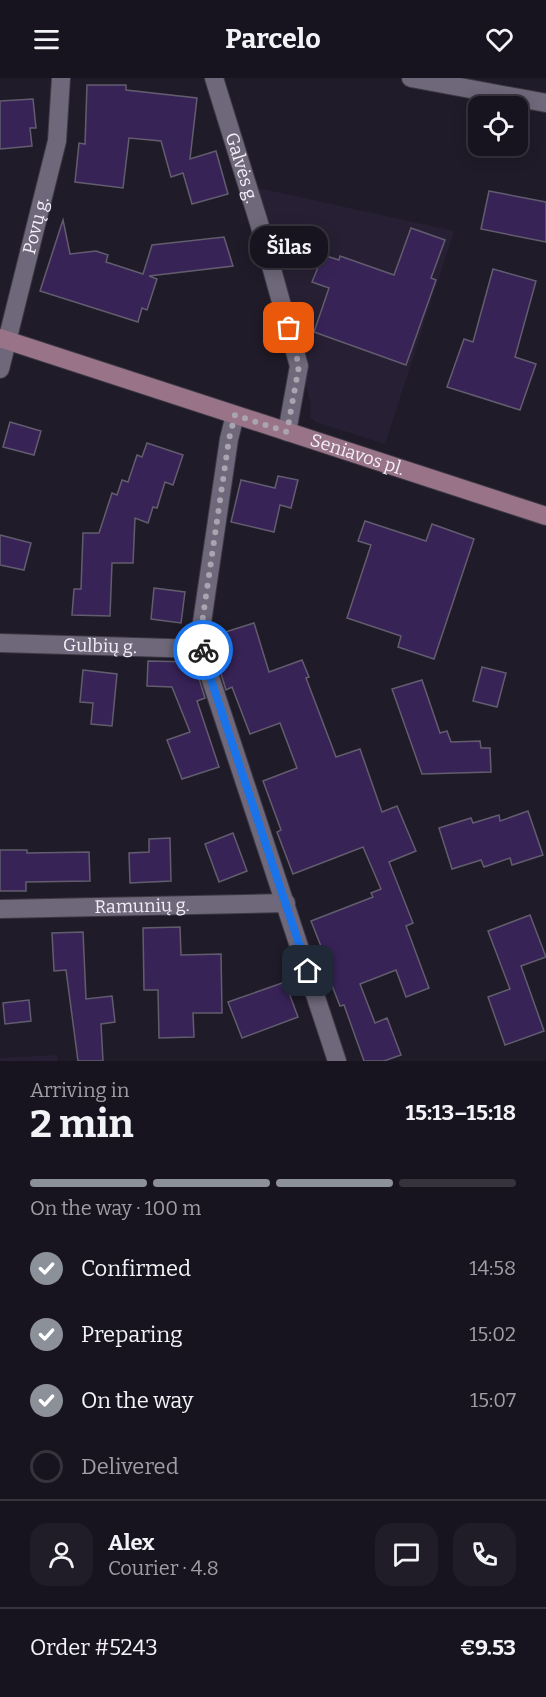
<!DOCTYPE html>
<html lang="en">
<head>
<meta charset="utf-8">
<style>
	body { margin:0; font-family:Bitter,serif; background:#211d28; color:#f1f3f6; height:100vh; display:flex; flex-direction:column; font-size:22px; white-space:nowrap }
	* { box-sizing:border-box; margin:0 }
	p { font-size:20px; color:#9f9ea4 }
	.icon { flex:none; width:33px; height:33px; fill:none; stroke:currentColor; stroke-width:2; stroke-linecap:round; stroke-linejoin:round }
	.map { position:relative; height:983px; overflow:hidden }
	.drawer { display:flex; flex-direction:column; background:#18141f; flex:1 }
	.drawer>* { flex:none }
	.controls { position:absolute; left:468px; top:18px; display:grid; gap:12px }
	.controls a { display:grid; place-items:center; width:60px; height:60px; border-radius:12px; background:#18141f; box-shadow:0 3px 15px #0003,0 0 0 2px #36333d; font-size:30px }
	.pin { position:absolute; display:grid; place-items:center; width:51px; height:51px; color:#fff; margin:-26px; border-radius:12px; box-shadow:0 3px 9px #0006 }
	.courier { position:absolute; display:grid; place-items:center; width:60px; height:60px; margin:-30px; border:4px solid #1a73e8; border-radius:50%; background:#fff; color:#222; box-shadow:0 2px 8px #0007 }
	.bubble { position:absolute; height:42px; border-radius:18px; background:#18141f; box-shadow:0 3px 15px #0003,0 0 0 2px #36333d; font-size:20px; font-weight:700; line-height:42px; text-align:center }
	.summary em { font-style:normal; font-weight:700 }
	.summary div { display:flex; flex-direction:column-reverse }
	.summary { display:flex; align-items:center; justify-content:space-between; height:102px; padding:0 30px }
	h1 { font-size:39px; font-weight:700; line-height:45px }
	.bar { display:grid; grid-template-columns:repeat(4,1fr); gap:9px 6px; align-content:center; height:72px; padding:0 30px }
	.bar i { height:8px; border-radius:4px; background:#36333d }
	.bar .current { background:#8c9099 }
	.bar p { grid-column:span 4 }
	.line { display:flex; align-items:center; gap:15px; padding:0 30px; border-top:2px solid #36333d }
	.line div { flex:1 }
	.round { display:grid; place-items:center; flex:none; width:63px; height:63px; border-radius:18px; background:#211d28 }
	ol { padding:0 30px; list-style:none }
	li { display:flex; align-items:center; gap:18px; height:66px }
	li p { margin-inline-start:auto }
	li .icon { padding:6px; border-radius:50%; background:#8c9099; color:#fff; stroke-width:4 }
	li:last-child { color:#9f9ea4 }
	li i { width:33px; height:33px; border:3px solid #36333d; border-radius:50% }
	header { display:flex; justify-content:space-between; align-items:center; height:78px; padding:0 30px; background:#18141f; font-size:27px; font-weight:700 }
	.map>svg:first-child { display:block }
	.built { fill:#272034 }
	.building { fill:#382357; stroke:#625d6e; stroke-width:1.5 }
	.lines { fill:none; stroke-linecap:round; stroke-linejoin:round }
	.street-casing { stroke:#3d3944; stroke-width:20 }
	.secondary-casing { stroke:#3d3944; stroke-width:20 }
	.street { stroke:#6e687a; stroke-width:18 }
	.secondary { stroke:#997488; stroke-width:18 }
	.done { stroke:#a8a4b0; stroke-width:6; stroke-dasharray:0 10.8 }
	.route { stroke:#1a73e8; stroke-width:8 }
	.labels { text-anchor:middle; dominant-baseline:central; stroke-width:4.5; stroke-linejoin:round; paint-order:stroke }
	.street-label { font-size:18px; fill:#f1eef8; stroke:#17121f }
</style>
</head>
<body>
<header><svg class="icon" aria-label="menu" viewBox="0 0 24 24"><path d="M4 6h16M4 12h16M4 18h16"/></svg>Parcelo<svg class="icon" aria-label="heart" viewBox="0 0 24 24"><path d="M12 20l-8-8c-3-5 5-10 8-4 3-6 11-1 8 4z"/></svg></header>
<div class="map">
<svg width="546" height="983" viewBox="0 0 546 983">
	<rect width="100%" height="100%" fill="#201b29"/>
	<g class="built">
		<path d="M258,110L454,153L385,366L316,344L310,339L311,327Z"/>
		<path d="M57,977L58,983H0V980Z"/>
	</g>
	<g class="building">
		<path d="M87,7H126V12L197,20L190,81L216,73L228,116L192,126L183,95L171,99L161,63L129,60L123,110L75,104L79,65L85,66Z"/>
		<path d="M33,21L36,50H30L32,68L0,71V23Z"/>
		<path d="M489,113L546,124V164L481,151Z"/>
		<path d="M63,142L70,176L96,173L108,177L106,184L143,196L152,167L224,159L233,188L149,198L157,201L147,232L142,230L138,244L40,213Z"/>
		<path d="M411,150L445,162L431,200L436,202L406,287L314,254L329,210L312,204L323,177L339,182L340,178L394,197Z"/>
		<path d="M493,191L536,203L515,279L536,286L520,332L447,309L464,261L473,264Z"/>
		<path d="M10,344L41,353L34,377L3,369Z"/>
		<path d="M147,365L183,377L173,407L165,404L157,430L153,429L148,445L135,440L133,485H112L110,538L72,537L74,511H81L83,455H99L112,415L117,417L122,402L128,404L137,377L142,379Z"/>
		<path d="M278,398L298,402L291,430L280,427L274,454L231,444L241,402L275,410Z"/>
		<path d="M365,443L426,463L432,446L474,461L434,581L398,569L401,558L347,540L371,467L358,463Z"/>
		<path d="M0,457L31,465L24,492L0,487Z"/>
		<path d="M154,510L185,514L181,545L151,541Z"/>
		<path d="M254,545L269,594L302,582L309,599L306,600L336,679L360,671L382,734L397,728L416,773L389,784L413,845L406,848L429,910L406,919L396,892L360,906L375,945L387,940L401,977L384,983H364L344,927L340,928L326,892L330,891L311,843L373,819L371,815L381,811L363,769L293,796L277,754L281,752L263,703L297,690L280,645L250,656L232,609L226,612L222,599L218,584H228L219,556Z"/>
		<path d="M148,583L194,584L205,620L197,623L219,689L182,701L167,662L190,654L172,609L147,608Z"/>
		<path d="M482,589L506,595L497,629L473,623Z"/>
		<path d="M83,592L117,596L112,648L91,646L93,625L80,624Z"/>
		<path d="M422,602L440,655L447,653L451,664L480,663L481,670H490L491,694L422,696L392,611Z"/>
		<path d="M528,733L543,777L512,787L510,780L484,789L481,782L452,791L439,750L471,740L473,745L499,737L500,743Z"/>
		<path d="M233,755L247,793L219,804L205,766Z"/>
		<path d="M170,760L171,803L130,805L129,775L149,774V761Z"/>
		<path d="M0,772H27V775L89,774L90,803L26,804V813H0Z"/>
		<path d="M530,837L546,879L521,888L544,953L505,967L488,919L510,911L488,853Z"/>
		<path d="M180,849L181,877L221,876L222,935H193L194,959L159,960L158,912H144L143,850Z"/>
		<path d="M83,854L86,921L112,918L115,944L101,946L103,983H78L66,892L54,893L52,855Z"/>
		<path d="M285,904L298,939L242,960L228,924Z"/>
		<path d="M29,922L31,943L5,946L3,925Z"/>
	</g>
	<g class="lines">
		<g class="street-casing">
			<g id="street">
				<path id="s1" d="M214,0L259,145L299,288L287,354"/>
				<path d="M411,0L546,25"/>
				<path id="s2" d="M0,291L57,63L61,0"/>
				<path d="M235,337L229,361L201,551L202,571L211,602L337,983"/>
				<path id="s3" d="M0,565L202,571"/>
				<path id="s4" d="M0,831L286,825"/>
			</g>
		</g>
		<g class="secondary-casing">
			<g id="secondary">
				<path id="s5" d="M0,260L546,438"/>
			</g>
		</g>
		<use href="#street" class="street"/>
		<use href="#secondary" class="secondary"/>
	</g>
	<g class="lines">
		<path class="done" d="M203,572L201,552L229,361L235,337L287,354L299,288L289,250"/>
		<path class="route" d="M203,572L211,602L308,893"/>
	</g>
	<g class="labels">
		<g class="street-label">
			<text stroke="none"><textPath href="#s1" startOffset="94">Galvės g.</textPath></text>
			<text stroke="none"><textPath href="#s2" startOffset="148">Povų g.</textPath></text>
			<text stroke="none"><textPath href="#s5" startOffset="376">Seniavos pl.</textPath></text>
			<text stroke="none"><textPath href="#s3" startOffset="100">Gulbių g.</textPath></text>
			<text stroke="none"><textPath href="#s4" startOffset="142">Ramunių g.</textPath></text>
		</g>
	</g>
</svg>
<div class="controls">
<a><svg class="icon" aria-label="locate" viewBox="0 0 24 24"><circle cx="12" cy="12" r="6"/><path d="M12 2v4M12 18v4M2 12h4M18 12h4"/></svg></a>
</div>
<div class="pin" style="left:289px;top:250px;background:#ea580c"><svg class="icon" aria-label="bag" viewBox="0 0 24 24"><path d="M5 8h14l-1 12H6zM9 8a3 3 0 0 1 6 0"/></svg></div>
<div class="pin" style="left:308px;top:893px;background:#1f2937"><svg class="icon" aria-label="home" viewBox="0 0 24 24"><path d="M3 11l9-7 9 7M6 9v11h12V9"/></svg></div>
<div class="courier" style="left:203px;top:572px"><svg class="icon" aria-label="bike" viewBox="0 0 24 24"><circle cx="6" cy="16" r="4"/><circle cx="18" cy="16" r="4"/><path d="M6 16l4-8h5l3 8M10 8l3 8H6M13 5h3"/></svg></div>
<div class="bubble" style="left:250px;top:148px;width:78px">Šilas</div>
</div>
<section class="drawer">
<div class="summary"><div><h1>2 min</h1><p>Arriving in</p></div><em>15:13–15:18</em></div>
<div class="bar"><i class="current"></i><i class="current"></i><i class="current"></i><i></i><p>On the way · 100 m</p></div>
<ol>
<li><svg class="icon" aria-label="check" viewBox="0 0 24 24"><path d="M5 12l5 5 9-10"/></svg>Confirmed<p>14:58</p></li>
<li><svg class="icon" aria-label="check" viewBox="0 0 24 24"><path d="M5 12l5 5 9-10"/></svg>Preparing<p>15:02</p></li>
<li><svg class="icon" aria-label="check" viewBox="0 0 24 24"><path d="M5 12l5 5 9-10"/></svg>On the way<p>15:07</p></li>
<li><i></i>Delivered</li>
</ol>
<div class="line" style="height:108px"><a class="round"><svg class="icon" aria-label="person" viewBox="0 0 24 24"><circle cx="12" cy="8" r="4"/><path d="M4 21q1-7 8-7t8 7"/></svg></a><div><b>Alex</b><p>Courier · 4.8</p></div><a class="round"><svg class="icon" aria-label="chat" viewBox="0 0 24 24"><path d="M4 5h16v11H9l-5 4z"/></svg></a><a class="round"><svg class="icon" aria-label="phone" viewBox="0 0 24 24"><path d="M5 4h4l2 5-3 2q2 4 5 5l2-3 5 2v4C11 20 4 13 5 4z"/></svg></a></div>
<div class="line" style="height:78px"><div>Order #5243</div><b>€9.53</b></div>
</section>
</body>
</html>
